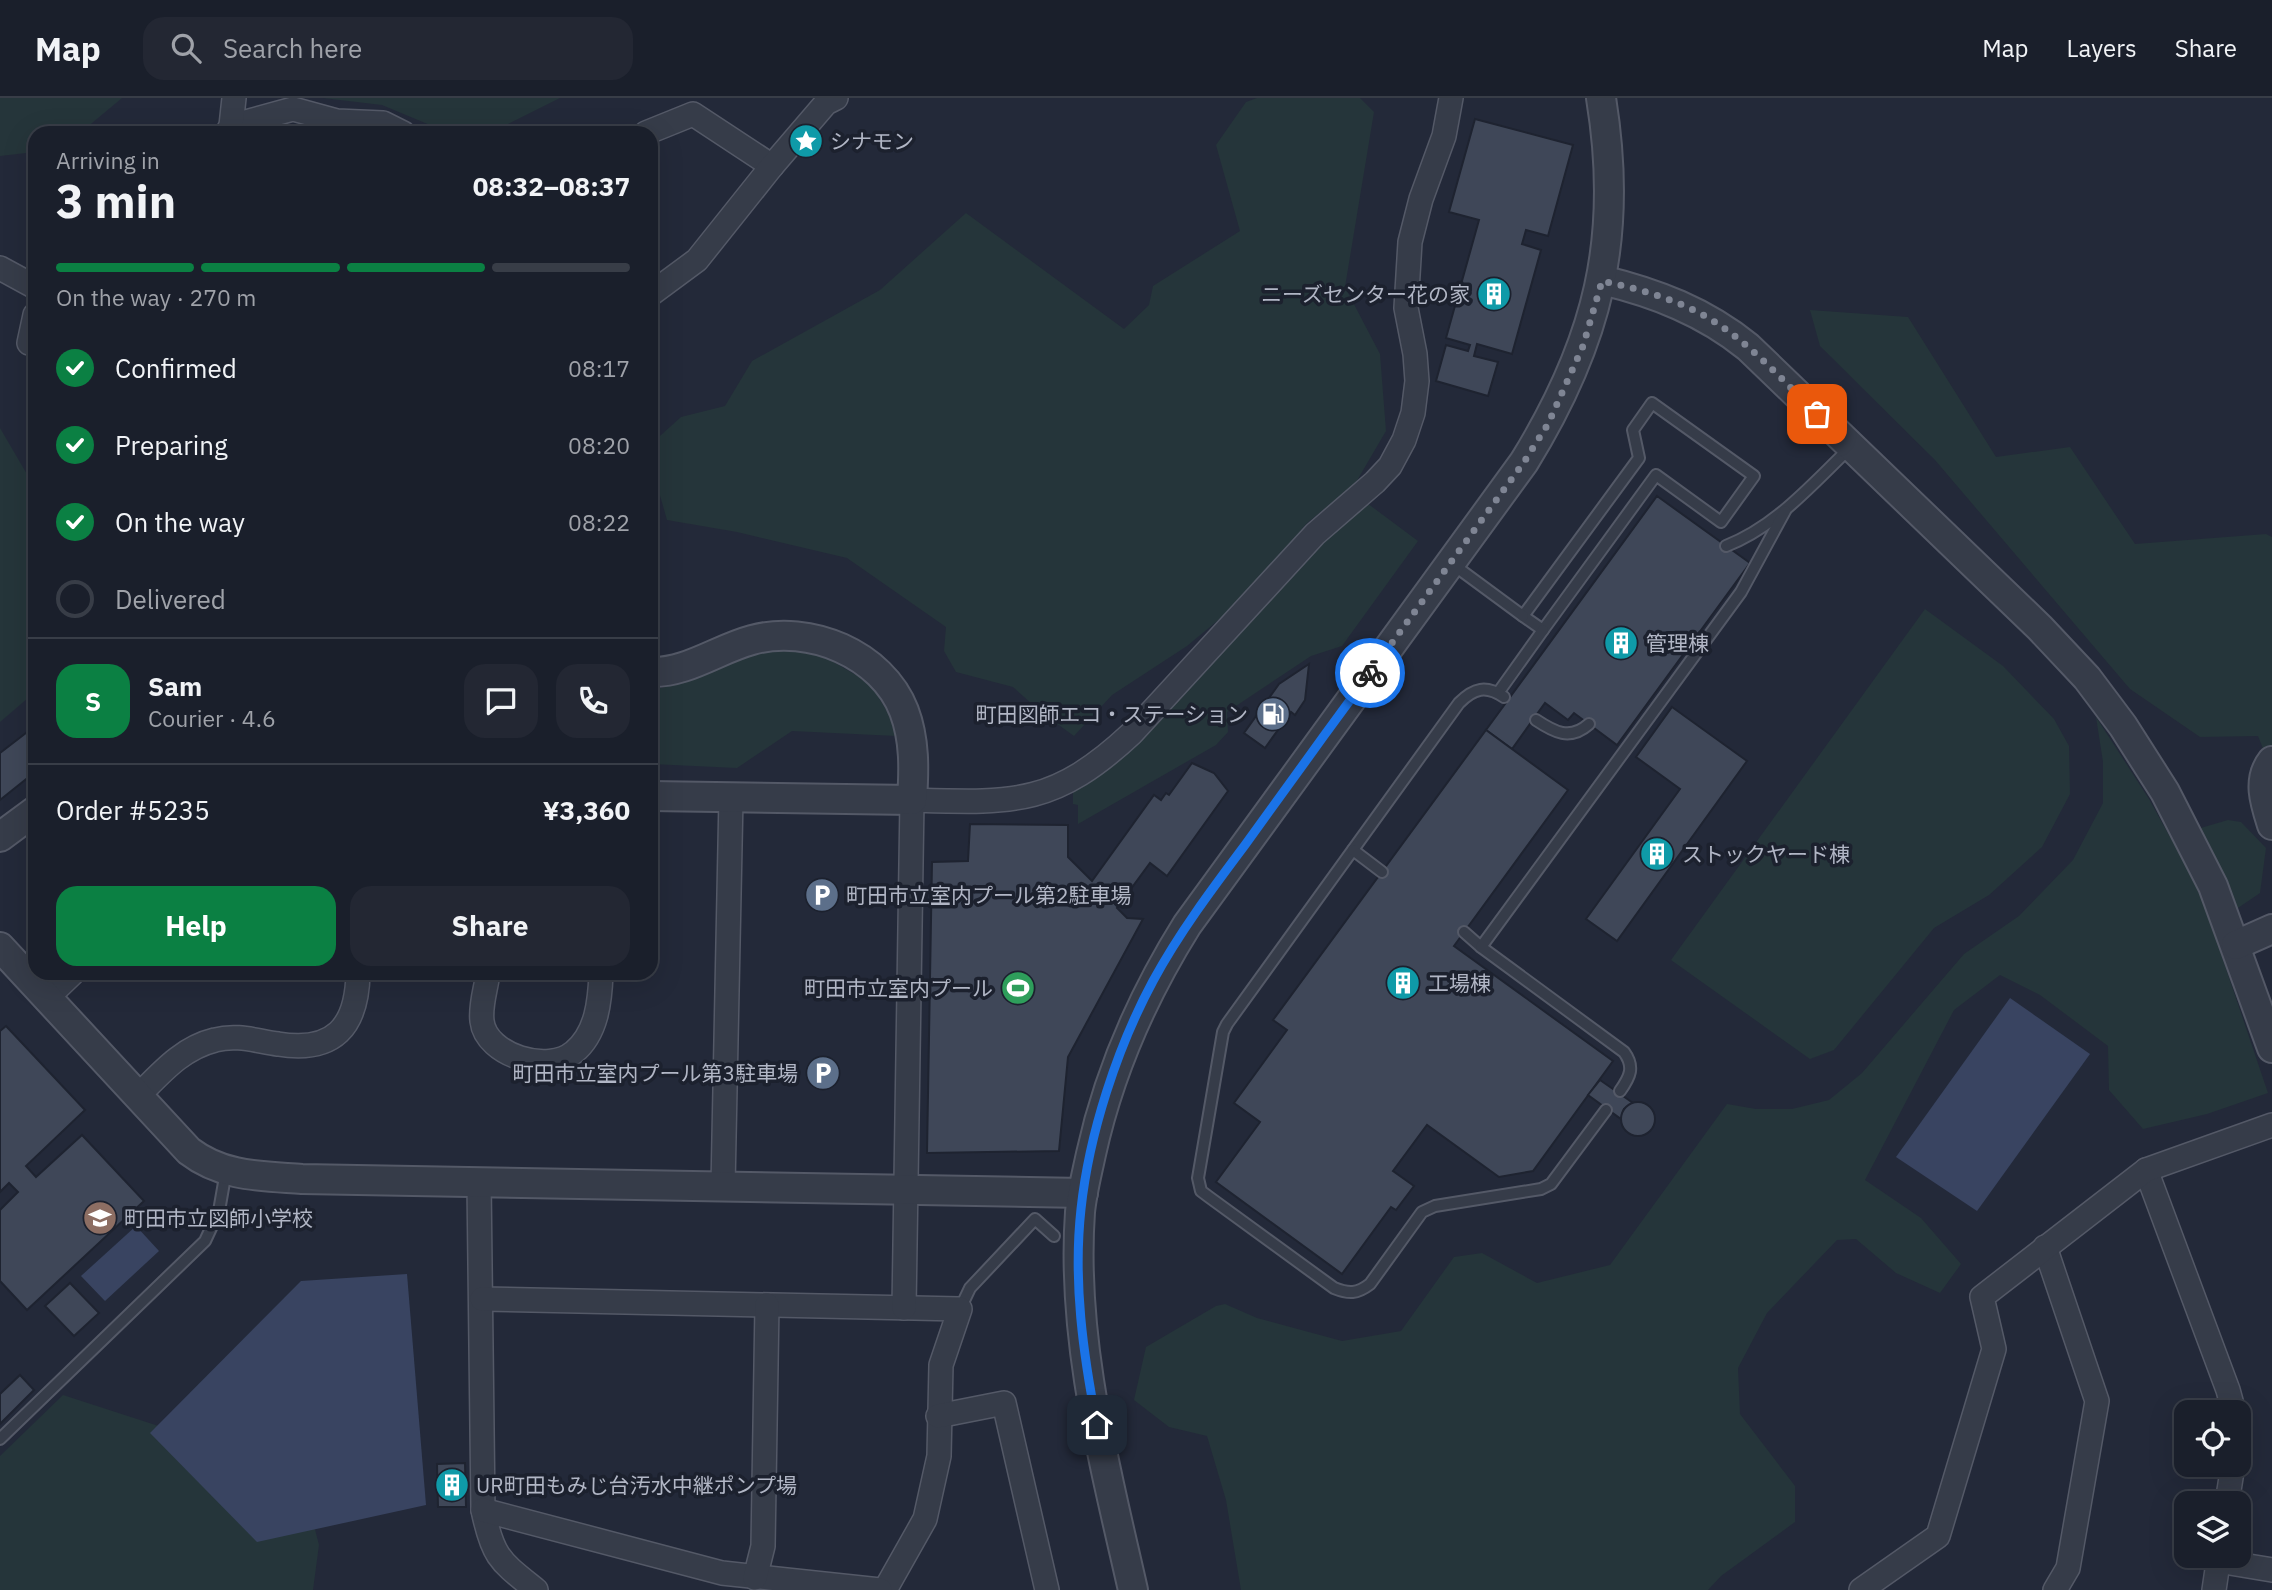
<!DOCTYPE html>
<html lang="en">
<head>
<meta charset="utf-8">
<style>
	body { margin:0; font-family:"IBM Plex Sans","Noto Sans JP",sans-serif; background:#232733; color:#f1f3f6; height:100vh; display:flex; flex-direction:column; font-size:26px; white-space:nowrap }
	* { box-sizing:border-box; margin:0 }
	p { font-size:23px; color:#9fa2a9 }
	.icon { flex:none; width:38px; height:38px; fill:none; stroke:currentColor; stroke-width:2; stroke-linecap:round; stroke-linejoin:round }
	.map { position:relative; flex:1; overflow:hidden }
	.panel { position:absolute; left:28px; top:28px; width:630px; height:854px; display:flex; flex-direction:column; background:#1a1f2b; border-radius:21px; box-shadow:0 7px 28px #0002,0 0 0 2px #383d47 }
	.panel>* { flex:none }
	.fabs { position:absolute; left:2174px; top:1302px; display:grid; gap:14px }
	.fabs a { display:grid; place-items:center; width:77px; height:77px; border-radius:14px; background:#1a1f2b; box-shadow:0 7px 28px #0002,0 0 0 2px #383d47; font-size:35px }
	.pin { position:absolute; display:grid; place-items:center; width:60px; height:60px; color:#fff; margin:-30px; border-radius:14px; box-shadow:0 4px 10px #0006 }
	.courier { position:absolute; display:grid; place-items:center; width:70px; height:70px; margin:-35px; border:5px solid #1a73e8; border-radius:50%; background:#fff; color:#222; box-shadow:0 2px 9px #0007 }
	.head em { font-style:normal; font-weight:700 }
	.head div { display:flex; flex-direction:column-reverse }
	.head { display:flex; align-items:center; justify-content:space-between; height:119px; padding:0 28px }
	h1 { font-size:46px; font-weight:700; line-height:52px }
	.bar { display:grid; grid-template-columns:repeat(4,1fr); gap:10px 7px; align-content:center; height:84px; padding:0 28px }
	.bar i { height:9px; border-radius:5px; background:#383d47 }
	.bar .selected { background:#0b8043 }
	.bar p { grid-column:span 4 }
	.line { display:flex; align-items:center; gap:18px; padding:0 28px; border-top:2px solid #383d47 }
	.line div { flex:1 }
	.round { display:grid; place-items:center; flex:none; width:74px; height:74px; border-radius:21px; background:#232733 }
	ol { padding:0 28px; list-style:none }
	li { display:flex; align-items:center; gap:21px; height:77px }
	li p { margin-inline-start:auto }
	li .icon { padding:7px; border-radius:50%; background:#0b8043; color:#fff; stroke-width:4 }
	li:last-child { color:#9fa2a9 }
	li i { width:38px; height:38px; border:4px solid #383d47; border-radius:50% }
	.button { display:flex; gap:14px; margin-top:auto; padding:14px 28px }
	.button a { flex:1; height:80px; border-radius:21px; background:#0b8043; color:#fff; font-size:28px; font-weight:700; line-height:80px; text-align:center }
	.button a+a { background:#232733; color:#f1f3f6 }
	header { display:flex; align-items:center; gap:42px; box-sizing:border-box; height:98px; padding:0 35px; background:#1a1f2b; border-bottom:2px solid #383d47 }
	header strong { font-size:33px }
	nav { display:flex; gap:38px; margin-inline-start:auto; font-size:24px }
	.search { width:490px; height:63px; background:#232733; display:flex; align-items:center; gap:18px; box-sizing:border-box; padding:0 24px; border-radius:21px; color:#9fa2a9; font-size:26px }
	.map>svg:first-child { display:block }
	.green { fill:#25353a }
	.water { fill:#394461 }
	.building { fill:#3f4758; stroke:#1e2330; stroke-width:2 }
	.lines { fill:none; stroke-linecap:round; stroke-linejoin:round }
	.service-casing { stroke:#545967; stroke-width:14 }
	.minor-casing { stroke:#545967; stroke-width:26 }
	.tertiary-casing { stroke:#545967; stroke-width:32 }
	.service { stroke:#363c49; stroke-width:10 }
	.minor { stroke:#363c49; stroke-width:23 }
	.tertiary { stroke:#363c49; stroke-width:28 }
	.done { stroke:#7f8594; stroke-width:7; stroke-dasharray:0 12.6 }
	.route { stroke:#1a73e8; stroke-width:9 }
	.labels { text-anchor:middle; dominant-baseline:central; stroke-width:7; stroke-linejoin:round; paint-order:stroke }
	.poi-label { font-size:21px; fill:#b1b6c5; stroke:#1c212e; text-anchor:start }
</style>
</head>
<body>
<header>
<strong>Map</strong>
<div class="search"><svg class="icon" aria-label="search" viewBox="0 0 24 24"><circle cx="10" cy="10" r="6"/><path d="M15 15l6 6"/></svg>Search here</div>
<nav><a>Map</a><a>Layers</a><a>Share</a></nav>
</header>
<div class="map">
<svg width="2272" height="1492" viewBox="0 0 2272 1492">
	<rect width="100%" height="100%" fill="#232939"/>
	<g class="green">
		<path d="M0,0H122L80,35H35V54L0,58Z"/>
		<path d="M323,0H560L498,31L430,27L382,7Z"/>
		<path d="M1257,0H1360L1374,14L1345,189L1380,256L1386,333L1355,386L1306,426L1251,495L1187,548L1112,597L1074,638L1042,615L1013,589L956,574L944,553L946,529L847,460L737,434L667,422L651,366V346L681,319L725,308L752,263L880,192L966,115L1124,231L1149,207L1153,188L1240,133L1216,47L1246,4Z"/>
		<path d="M1810,212L1908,219L1996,359L2070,349L2135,446L2266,436L2272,439V673L2258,638L2200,639L2130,591L1935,362L1820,248Z"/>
		<path d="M0,330L35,390V594L0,624Z"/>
		<path d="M1367,405L1418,443L1342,548L1311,558L1227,614L1228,634L1216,647L1078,726V707L1073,706V693L1110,669L1321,445Z"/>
		<path d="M1925,511L2003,568L2054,621L2069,648L2070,696L2042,749L1989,797L1934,830L1834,952L1810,961L1671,862Z"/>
		<path d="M769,551L816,554L870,585L888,615L896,638L792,633L737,670L651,666V588L662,590Z"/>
		<path d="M2096,619L2149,701L2170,739L2228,722L2241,724L2266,750L2260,795L2216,825L2215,838L2268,995L2207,1016L2143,1031L2109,992L2108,948L2040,897L2000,877L1954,912L1865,1082L1921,1120L1961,1166L1940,1195L1896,1175L1856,1141L1837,1142L1767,1215L1738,1270L1740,1316L1795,1388V1424L1721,1478L1708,1492H1241L1226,1402L1207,1338L1169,1329L1134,1302L1146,1249L1216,1208L1225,1206L1257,1220L1342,1243L1401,1233L1454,1159L1482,1155L1537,1185L1610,1167L1727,1006L1756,1011H1792L1829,1002L1862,975L1964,856L2019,818L2073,762L2103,705V664Z"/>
		<path d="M63,1297L174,1333L303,1384L319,1447L313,1492H0V1358Z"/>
	</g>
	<g class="water">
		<path d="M2010,900L2090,956L1977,1113L1896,1059Z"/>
		<path d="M136,1128L159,1153L105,1203L81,1178Z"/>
		<path d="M407,1176L426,1407L257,1444L150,1335L301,1183Z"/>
	</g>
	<g class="building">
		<path d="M1475,21L1573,47L1548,138L1526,132L1522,146L1541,152L1512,256L1477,246L1474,258L1498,264L1488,298L1436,283L1446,247L1468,253L1470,247L1446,240L1479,122L1449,114Z"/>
		<path d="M1657,398L1750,465L1617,647L1574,615L1568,622L1545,605L1512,651L1486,632Z"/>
		<path d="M1309,566L1305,602L1295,617L1291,614L1265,650L1244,635L1279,586Z"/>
		<path d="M1672,609L1747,663L1617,843L1586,821L1680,691L1636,659Z"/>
		<path d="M35,628V674L0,702V655Z"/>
		<path d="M1486,632L1568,692L1454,848L1613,963L1533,1073L1499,1079L1427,1027L1393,1073L1414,1088L1396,1112L1391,1109L1342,1176L1216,1084L1260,1024L1234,1005L1287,932L1273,922Z"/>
		<path d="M1192,665L1214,675L1228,693L1167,778L1150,765L1117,810L1127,820L1143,821L1068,959L1059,1053L927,1055L932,764L968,763L970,726L1068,727V759L1092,783L1154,697L1161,702L1166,695L1169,697Z"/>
		<path d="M6,928L85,1012L26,1068L36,1079L82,1037L144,1103L27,1212L0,1183V1112L18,1094L9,1085L0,1094V933Z"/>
		<path d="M1600,982L1633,1005L1624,1011L1621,1021L1588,997Z"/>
		<circle cx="1638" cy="1021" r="17"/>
		<path d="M70,1185L99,1215L74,1238L45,1208Z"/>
		<path d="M20,1277L34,1292L0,1326V1296Z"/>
		<path d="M465,1365L466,1409H438L437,1366Z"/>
	</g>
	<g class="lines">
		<g class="service-casing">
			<g id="service">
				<path d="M1652,305L1754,378L1721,424L1656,377L1543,532L1523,518L1639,360L1633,332Z"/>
				<path d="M1726,448C1777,428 1812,386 1851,349"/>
				<path d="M1451,465L1523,518"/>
				<path d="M1498,595L1543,532"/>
				<path d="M1504,599C1486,587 1474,590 1459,605L1227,926L1223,934L1198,1080L1201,1093L1209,1099L1334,1190C1349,1196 1357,1196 1370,1186L1422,1114L1435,1108L1541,1091L1551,1086L1606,1012"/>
				<path d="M1536,622C1554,634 1570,643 1589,626"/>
				<path d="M1353,752L1382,774"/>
				<path d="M1464,834L1481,849"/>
				<path d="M1620,993C1630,979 1635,969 1624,954L1481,849L1741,494L1785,413"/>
				<path d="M960,1211L970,1190L1035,1121L1054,1138"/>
				<path d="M0,1341L205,1143L219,1113L226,1073"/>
			</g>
		</g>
		<g class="minor-casing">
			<g id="minor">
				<path d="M231,28L293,11L337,23L383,25L403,35"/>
				<path d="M227,35L231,28L234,0"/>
				<path d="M646,35L693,16L772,68"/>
				<path d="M0,170L35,189"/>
				<path d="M651,196L697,162L772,68L826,5L836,0"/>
				<path d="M29,245L35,217"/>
				<path d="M488,875C486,891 480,907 482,923C486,958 549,976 574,954C597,935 600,903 601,875"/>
				<path d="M47,900L73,875"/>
				<path d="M138,998C161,975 182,950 215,942C237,936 256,943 278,946C334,955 357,929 358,875"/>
				<path d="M2146,1072L2228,1292L2234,1314"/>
				<path d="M479,1084L483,1412C493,1460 500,1463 536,1492"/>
				<path d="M723,1088L731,699"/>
				<path d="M2045,1149L2097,1303L2068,1470L2055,1492"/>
				<path d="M482,1201L960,1211L941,1267L939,1358L925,1421L885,1492"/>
				<path d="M904,1210L912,702C1014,705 1054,708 1132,635L1315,436L1375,384L1390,368L1404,342L1413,315L1417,283L1415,256L1406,210L1410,144L1421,101L1444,38L1451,0"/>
				<path d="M938,1318L1004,1305L1047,1492"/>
				<path d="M2227,1405L2233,1367"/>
				<path d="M483,1412L722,1475L880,1492"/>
				<path d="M2218,1463L2272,1472"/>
				<path d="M755,1480L763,1448L767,1207"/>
				<path d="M1861,1492L1938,1438L1994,1251L1982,1199L2146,1072L2272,1027"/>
				<path d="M2214,1492L2219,1458"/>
			</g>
		</g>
		<g class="tertiary-casing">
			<g id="tertiary">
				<path d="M1602,182C1656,195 1705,214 1748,249L2040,530L2087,580L2123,628L2165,694L2213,788L2272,950"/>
				<path d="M651,574C687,575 718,551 752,542C809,526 882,556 904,613C915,642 914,672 912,702L651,698"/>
				<path d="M2272,663C2257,682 2265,705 2272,727"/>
				<path d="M0,739L35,713"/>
				<path d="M2236,847L2272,831"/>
				<path d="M0,849L189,1053C223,1079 261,1078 302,1081L1083,1095"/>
				<path d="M1133,1492C1105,1368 1071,1242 1080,1114C1082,1094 1087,1075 1091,1056C1109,974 1142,899 1187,827L1524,364C1598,244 1624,140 1601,0"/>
			</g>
		</g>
		<use href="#service" class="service"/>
		<use href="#minor" class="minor"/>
		<use href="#tertiary" class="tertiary"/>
	</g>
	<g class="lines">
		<path class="done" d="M1370,575L1524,364L1548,326L1583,248L1602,183C1636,190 1672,200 1703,217C1747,241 1781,281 1817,316"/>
		<path class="route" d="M1097,1327C1083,1256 1073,1183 1081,1111C1089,1036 1117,950 1153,883C1179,835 1212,791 1245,747C1286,690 1328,632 1370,575"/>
	</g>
	<defs>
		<g id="sight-disc" transform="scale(1.75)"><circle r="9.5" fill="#0f9aa8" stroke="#1c212e"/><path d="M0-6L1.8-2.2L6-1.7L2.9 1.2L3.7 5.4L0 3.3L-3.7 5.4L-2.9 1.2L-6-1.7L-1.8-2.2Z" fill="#fff"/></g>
		<g id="building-disc" transform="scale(1.75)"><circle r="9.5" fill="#0f9aa8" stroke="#1c212e"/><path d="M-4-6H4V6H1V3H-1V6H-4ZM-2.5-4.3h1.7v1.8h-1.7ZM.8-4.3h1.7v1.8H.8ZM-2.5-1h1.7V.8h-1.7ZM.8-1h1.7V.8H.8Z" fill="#fff"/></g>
		<g id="fuel-disc" transform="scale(1.75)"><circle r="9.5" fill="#5c6f8a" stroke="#1c212e"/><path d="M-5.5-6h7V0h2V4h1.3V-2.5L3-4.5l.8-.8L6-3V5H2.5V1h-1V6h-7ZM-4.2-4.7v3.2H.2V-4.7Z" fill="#fff"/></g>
		<g id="parking-disc" transform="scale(1.75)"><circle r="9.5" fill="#5c6f8a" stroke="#1c212e"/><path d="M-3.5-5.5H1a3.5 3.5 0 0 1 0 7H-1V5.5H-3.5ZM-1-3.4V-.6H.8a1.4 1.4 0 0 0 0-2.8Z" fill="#fff"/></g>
		<g id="stadium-disc" transform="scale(1.75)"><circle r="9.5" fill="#2e9e5b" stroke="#1c212e"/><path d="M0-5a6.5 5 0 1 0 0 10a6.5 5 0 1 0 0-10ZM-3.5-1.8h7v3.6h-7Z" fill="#fff"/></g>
		<g id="school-disc" transform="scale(1.75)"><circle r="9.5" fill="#8d6e63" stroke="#1c212e"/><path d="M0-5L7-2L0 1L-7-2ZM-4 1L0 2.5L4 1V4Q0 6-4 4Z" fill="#fff"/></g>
	</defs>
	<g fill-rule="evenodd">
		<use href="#sight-disc" x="806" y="43"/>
		<use href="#building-disc" x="1494" y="196"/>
		<use href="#building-disc" x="1621" y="545"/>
		<use href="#fuel-disc" x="1273" y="616"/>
		<use href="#building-disc" x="1657" y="756"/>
		<use href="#parking-disc" x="822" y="797"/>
		<use href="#building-disc" x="1403" y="885"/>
		<use href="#stadium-disc" x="1018" y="890"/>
		<use href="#parking-disc" x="823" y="975"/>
		<use href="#school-disc" x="100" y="1120"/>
		<use href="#building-disc" x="452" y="1387"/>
	</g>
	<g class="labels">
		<g class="poi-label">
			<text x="830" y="43">シナモン</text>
			<text x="1470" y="196" text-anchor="end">ニーズセンター花の家</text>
			<text x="1646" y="545">管理棟</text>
			<text x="1248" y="616" text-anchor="end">町田図師エコ・ステーション</text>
			<text x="1682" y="756">ストックヤード棟</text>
			<text x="846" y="797">町田市立室内プール第2駐車場</text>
			<text x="1428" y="885">工場棟</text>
			<text x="993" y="890" text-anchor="end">町田市立室内プール</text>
			<text x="798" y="975" text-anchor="end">町田市立室内プール第3駐車場</text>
			<text x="124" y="1120">町田市立図師小学校</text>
			<text x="476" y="1387">UR町田もみじ台汚水中継ポンプ場</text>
		</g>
	</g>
</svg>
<div class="fabs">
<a><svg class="icon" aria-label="locate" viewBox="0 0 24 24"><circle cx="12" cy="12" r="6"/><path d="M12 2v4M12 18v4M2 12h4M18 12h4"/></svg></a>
<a><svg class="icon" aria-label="layers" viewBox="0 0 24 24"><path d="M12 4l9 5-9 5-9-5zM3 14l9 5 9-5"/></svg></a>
</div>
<div class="pin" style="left:1817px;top:316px;background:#ea580c"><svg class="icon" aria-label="bag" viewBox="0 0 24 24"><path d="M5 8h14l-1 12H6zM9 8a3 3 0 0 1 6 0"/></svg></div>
<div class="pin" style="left:1097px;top:1327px;background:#1f2937"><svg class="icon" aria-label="home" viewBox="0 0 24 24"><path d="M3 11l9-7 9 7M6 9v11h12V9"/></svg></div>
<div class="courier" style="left:1370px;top:575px"><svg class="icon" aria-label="bike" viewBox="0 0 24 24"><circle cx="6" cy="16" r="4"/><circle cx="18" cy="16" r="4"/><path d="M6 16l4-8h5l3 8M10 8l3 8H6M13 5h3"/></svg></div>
<section class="panel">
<div class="head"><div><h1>3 min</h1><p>Arriving in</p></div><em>08:32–08:37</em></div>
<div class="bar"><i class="selected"></i><i class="selected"></i><i class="selected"></i><i></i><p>On the way · 270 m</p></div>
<ol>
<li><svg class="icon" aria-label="check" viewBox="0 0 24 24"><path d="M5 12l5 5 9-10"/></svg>Confirmed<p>08:17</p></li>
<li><svg class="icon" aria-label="check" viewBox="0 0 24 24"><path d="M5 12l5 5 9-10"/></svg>Preparing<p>08:20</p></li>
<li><svg class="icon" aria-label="check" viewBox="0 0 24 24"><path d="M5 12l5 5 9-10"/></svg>On the way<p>08:22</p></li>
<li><i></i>Delivered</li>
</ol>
<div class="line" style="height:126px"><b class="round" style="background:#0b8043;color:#fff">S</b><div><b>Sam</b><p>Courier · 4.6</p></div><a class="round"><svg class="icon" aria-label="chat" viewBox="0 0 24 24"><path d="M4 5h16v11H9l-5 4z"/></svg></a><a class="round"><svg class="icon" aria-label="phone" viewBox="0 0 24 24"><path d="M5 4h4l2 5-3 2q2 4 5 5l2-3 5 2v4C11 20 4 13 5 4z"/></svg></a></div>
<div class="line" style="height:91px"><div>Order #5235</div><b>¥3,360</b></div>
<div class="button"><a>Help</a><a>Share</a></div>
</section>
</div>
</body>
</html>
